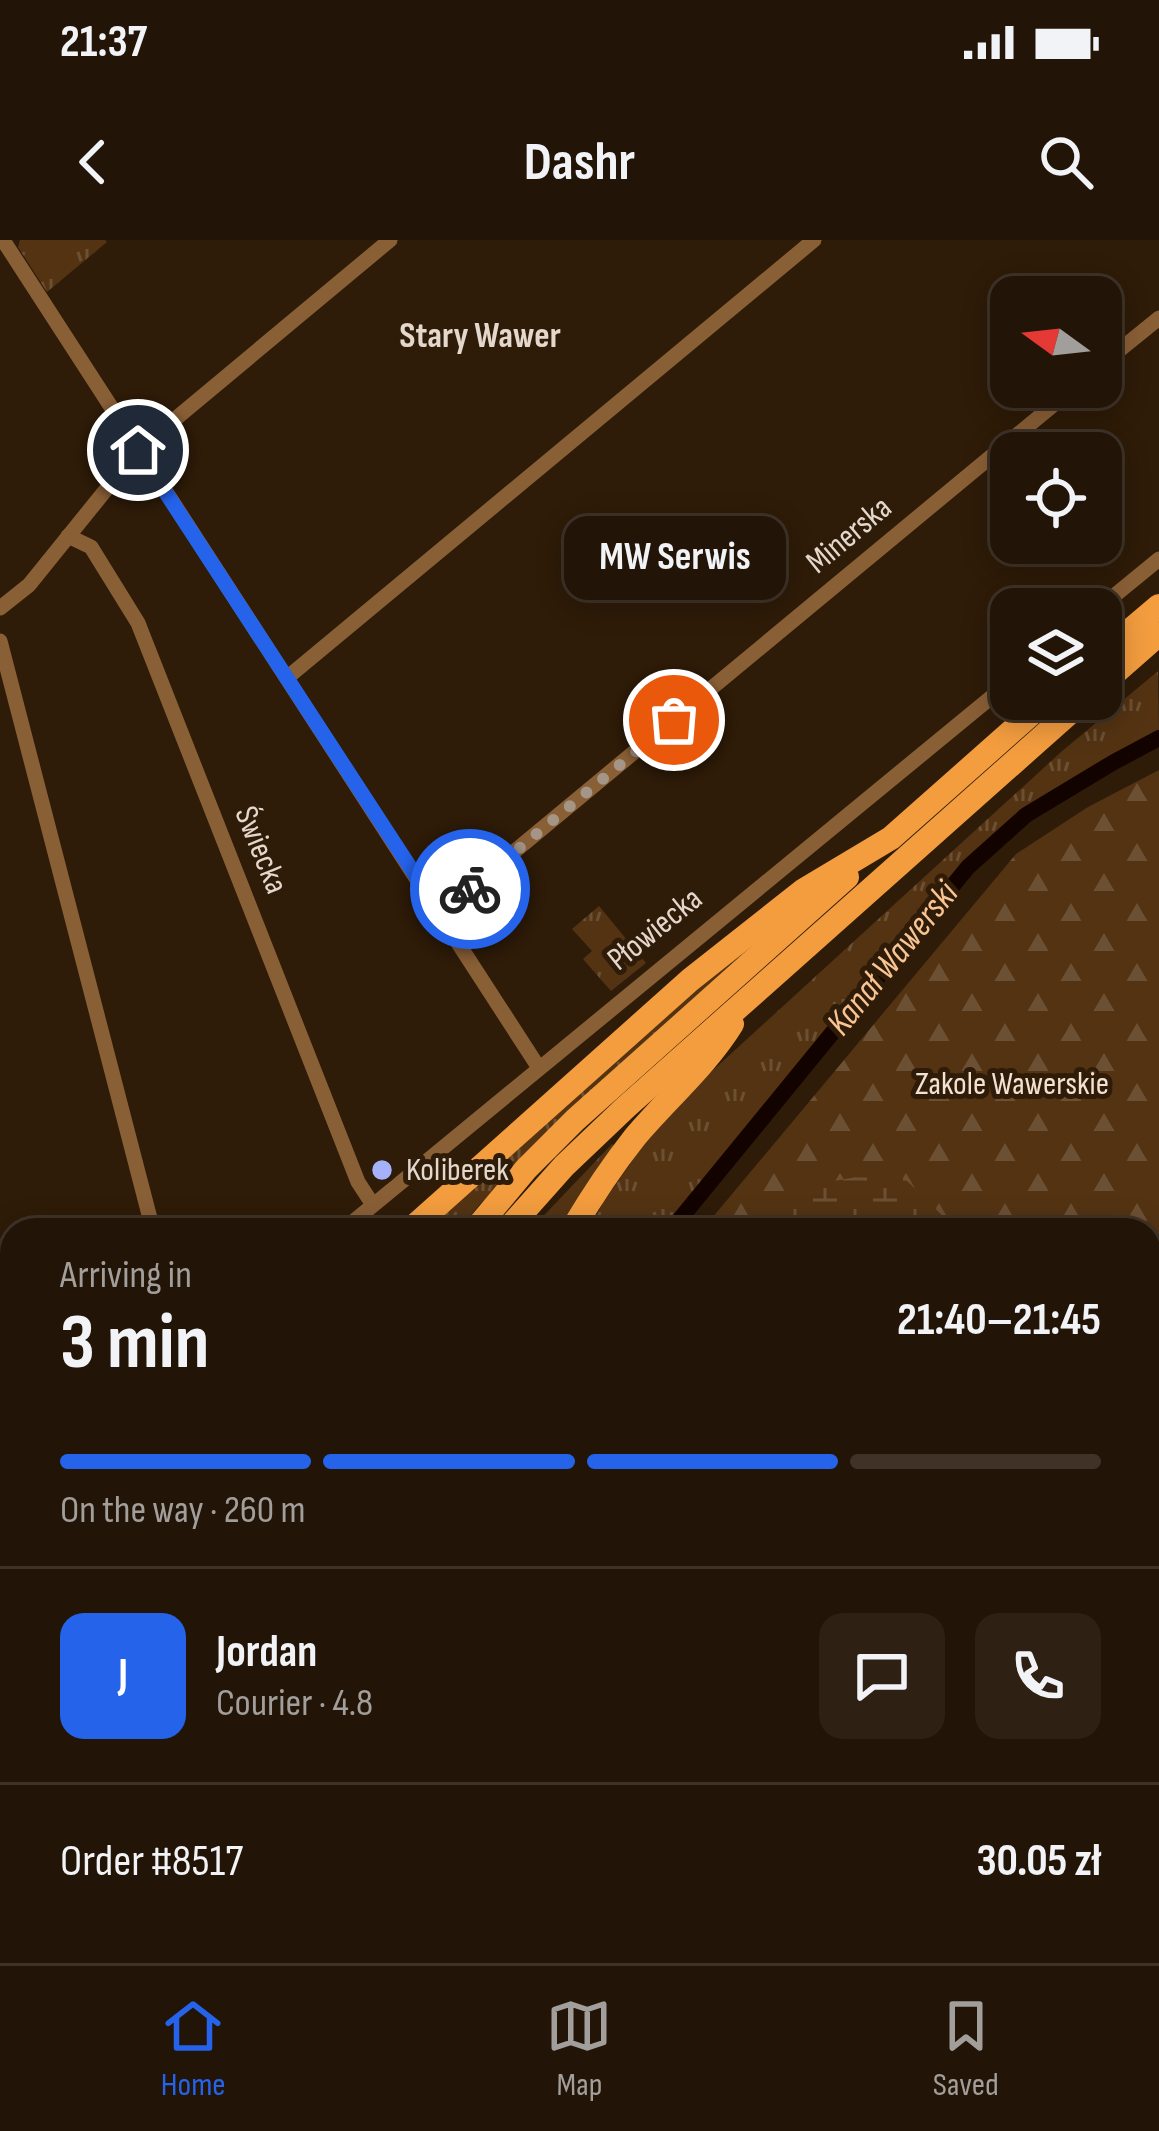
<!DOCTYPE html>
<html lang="en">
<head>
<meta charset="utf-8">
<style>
	body { margin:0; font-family:"Sofia Sans Condensed",sans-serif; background:#2e2114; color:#f1f3f6; height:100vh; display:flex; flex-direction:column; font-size:45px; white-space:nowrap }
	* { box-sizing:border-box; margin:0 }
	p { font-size:39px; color:#a29e9b }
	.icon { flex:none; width:66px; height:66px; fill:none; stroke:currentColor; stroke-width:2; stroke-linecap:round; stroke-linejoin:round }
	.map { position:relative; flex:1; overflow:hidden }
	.drawer { position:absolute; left:0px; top:978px; width:1161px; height:747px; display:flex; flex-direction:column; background:#221406; border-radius:36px 36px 0 0; box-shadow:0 6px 30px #0003,0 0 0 3px #3f3328 }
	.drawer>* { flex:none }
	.needle { width:78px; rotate:285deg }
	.controls { position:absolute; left:990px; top:36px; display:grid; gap:24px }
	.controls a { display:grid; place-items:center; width:132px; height:132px; border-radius:24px; background:#221406; box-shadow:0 6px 30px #0003,0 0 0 3px #3f3328; font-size:60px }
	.pin { position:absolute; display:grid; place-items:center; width:102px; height:102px; color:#fff; margin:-51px; border:6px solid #fff; border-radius:50%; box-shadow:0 3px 12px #0007 }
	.courier { position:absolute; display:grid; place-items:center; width:120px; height:120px; margin:-60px; border:9px solid #2563eb; border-radius:50%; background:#fff; color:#222; box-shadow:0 3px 15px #0007 }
	.bubble { position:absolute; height:84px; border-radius:24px; background:#221406; box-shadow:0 6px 30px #0003,0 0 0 3px #3f3328; font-size:39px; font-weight:700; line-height:84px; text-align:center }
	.summary em { font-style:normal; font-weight:700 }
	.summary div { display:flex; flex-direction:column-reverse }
	.summary { display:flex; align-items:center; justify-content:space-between; height:204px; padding:0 60px }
	h1 { font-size:78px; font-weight:700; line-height:90px }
	.bar { display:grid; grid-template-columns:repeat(4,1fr); gap:18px 12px; align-content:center; height:144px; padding:0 60px }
	.bar i { height:15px; border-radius:9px; background:#3f3328 }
	.bar .current { background:#2563eb }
	.bar p { grid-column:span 4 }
	.line { display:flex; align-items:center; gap:30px; padding:0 60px; border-top:3px solid #3f3328 }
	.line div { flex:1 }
	.round { display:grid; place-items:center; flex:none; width:126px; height:126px; border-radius:24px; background:#2e2114 }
	.status { display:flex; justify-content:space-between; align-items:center; height:84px; padding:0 60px; background:#221406; direction:ltr }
	.status svg { height:33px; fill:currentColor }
	header { display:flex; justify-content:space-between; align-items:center; height:156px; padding:0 60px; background:#221406; font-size:54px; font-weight:700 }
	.tab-bar { display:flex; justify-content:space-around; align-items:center; height:168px; border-top:3px solid #3f3328; background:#221406; font-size:33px; color:#a29e9b }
	.tab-bar a { display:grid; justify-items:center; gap:6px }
	.tab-bar .current { color:#2563eb }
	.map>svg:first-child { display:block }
	.grass { fill:url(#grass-tufts) }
	.forest { fill:url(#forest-firs) }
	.wetland { fill:url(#wetland-marsh) }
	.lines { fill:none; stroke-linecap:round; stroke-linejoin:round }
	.stream { stroke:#51433d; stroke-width:4.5 }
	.canal { stroke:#120300; stroke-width:16 }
	.street { stroke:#895f36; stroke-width:15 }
	.primary { stroke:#f49d3f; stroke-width:24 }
	.primary-bridge { stroke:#f49d3f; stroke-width:24 }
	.done { stroke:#a49587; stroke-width:12; stroke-dasharray:0 21.6 }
	.route { stroke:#2563eb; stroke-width:15 }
	.poi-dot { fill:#a6b1fc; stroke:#2e1b08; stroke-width:4.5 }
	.labels { text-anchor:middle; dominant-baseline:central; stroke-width:10; stroke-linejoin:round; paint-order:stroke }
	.street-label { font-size:33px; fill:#e4d7cc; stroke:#2e1b08 }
	.park-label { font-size:33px; fill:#f3e1d1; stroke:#2e1b08 }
	.poi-label { font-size:33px; fill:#e4d7cc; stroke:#2e1b08; text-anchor:start }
	.neighbourhood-label { font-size:36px; font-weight:bold; fill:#e4d7cc; stroke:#2e1b08 }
	.water-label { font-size:36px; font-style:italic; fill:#f8c494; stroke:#2e1b08 }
</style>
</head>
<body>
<div class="status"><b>21:37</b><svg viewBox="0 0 49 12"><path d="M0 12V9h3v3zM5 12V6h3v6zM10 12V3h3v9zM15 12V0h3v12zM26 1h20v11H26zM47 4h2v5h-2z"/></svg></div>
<header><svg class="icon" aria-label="back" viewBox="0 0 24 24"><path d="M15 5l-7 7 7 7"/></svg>Dashr<svg class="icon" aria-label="search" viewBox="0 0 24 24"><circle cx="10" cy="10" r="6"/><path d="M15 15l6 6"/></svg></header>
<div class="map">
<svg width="1159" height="1723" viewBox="0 0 1159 1723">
	<defs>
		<pattern id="grass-tufts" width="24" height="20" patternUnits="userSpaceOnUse" patternTransform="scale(3)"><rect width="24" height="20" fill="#533312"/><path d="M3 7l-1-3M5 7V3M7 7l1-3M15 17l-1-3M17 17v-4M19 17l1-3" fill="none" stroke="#6c5033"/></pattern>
		<pattern id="forest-firs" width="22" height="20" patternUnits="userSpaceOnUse" patternTransform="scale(3)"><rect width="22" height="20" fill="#533312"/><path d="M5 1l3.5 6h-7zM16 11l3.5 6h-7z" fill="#6c5033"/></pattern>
		<pattern id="wetland-marsh" width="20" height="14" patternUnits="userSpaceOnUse" patternTransform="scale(3)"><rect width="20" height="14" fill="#533312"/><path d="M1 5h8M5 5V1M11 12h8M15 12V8" fill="none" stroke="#6c5033"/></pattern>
	</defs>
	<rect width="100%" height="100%" fill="#2e1b08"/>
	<g class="grass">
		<path d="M20,0H105L107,2L47,52L18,7Z"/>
		<path d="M1158,431L1159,494L1021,574L962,627L925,669L667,990H588L603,963L652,892L699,843L1061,512Z"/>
		<path d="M599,666L646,723L611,751L583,719L592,711L572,689Z"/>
		<path d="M768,692L480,964L459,990H425L682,760Z"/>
		<path d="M612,904L614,905L561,990H530Z"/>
		<path d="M0,1410L12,1414V1469L0,1473Z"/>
		<path d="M94,1713H192L189,1723H96Z"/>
	</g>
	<g class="forest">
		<path d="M1159,530V1357L1149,1362V990H702L1016,614L1088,567Z"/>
		<path d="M465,1713H1006L1009,1723H467Z"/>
	</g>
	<g class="wetland">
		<path d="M896,930L957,990H759L764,977L823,943Z"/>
		<path d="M1159,1357V1723H1009L1006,1713H1149V1363Z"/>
	</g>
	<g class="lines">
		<g class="stream">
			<path d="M1149,1007L1159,1005"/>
			<path d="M1149,1647L1159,1638"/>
			<path d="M742,1723L745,1713"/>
			<path d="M1067,1723L1069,1713"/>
		</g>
		<g class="canal">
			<path d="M671,990L968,627L1026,575L1114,522L1159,498"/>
			<path d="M334,1723L337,1713"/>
		</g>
		<g class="street">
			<path d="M3,0L539,828"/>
			<path d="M1101,125L1159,78"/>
			<path d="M68,296L91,307L138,383L358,942L373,965"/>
			<path d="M0,368L29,345L138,210L390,0"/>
			<path d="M1098,369L1159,319"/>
			<path d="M0,401L153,990"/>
			<path d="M288,437L814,0"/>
			<path d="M440,673L1075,147"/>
			<path d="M343,990L1011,441"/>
			<path d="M0,1174L12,1187"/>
		</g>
		<g class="primary">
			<path d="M1101,415L1159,366"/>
			<path d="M1101,445L1159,394"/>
			<path d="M410,990L690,740L804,650L891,598L1048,459"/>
			<path d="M475,990L526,929L575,880L847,637"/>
			<path d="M507,990L564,926L626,867L1085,459"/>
			<path d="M572,990C591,958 612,926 635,897C667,859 706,826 732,784"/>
			<path d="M0,1331L12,1332"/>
			<path d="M0,1490L12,1515"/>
			<path d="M0,1624L12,1677"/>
			<path d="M17,1713L19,1723"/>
			<path d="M51,1713L53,1723"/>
			<path d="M80,1713L82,1723"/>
			<path d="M261,1713L265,1723"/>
			<path d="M203,1723L206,1713"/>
			<path d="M229,1723L231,1713"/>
		</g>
		<path class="primary-bridge" d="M0,1552L12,1581"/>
	</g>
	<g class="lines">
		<path class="done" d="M470,649L674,480"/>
		<path class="route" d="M138,210L440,673L470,649"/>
	</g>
	<circle class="poi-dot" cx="382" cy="930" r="12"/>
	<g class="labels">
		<g class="street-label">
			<text transform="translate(849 295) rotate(-40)">Minerska</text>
			<text transform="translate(261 610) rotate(68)">Świecka</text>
			<text transform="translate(655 689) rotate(-39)">Płowiecka</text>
		</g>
		<g class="park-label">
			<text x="1012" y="844">Zakole Wawerskie</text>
		</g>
		<g class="poi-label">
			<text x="406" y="930">Koliberek</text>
		</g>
		<g class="neighbourhood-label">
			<text x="480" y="96">Stary Wawer</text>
		</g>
		<g class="water-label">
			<text transform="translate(893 719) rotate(-51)">Kanał Wawerski</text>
		</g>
	</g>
</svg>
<div class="controls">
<a><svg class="needle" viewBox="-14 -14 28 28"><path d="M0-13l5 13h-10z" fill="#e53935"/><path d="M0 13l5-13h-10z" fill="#a29e9b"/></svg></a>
<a><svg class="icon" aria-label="locate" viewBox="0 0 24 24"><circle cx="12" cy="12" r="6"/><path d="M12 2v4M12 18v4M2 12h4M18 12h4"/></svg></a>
<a><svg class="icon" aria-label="layers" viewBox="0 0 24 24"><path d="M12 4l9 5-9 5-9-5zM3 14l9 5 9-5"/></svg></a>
</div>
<div class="pin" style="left:674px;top:480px;background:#ea580c"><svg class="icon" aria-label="bag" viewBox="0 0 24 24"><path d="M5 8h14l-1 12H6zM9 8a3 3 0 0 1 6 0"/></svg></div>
<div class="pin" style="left:138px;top:210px;background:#1f2937"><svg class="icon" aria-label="home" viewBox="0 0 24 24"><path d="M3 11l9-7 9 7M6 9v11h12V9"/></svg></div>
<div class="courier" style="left:470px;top:649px"><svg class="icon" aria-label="bike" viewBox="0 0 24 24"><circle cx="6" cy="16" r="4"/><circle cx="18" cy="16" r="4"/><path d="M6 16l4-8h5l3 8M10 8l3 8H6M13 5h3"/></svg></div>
<div class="bubble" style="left:564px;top:276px;width:222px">MW Serwis</div>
<section class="drawer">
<div class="summary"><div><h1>3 min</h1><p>Arriving in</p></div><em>21:40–21:45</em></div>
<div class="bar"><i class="current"></i><i class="current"></i><i class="current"></i><i></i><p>On the way · 260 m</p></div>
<div class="line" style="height:216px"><b class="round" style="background:#2563eb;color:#fff">J</b><div><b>Jordan</b><p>Courier · 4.8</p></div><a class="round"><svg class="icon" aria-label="chat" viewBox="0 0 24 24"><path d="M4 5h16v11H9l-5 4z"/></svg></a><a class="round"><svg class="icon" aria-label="phone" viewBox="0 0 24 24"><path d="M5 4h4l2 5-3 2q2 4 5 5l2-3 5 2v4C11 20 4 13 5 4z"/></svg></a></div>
<div class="line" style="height:156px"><div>Order #8517</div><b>30.05 zł</b></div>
</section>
</div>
<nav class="tab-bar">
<a class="current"><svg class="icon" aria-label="home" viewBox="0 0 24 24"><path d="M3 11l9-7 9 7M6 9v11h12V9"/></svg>Home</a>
<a><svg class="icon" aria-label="map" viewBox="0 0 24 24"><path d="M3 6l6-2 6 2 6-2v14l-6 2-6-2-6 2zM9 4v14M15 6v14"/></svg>Map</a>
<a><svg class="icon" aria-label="saved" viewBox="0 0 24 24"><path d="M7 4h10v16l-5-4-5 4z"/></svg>Saved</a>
</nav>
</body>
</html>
